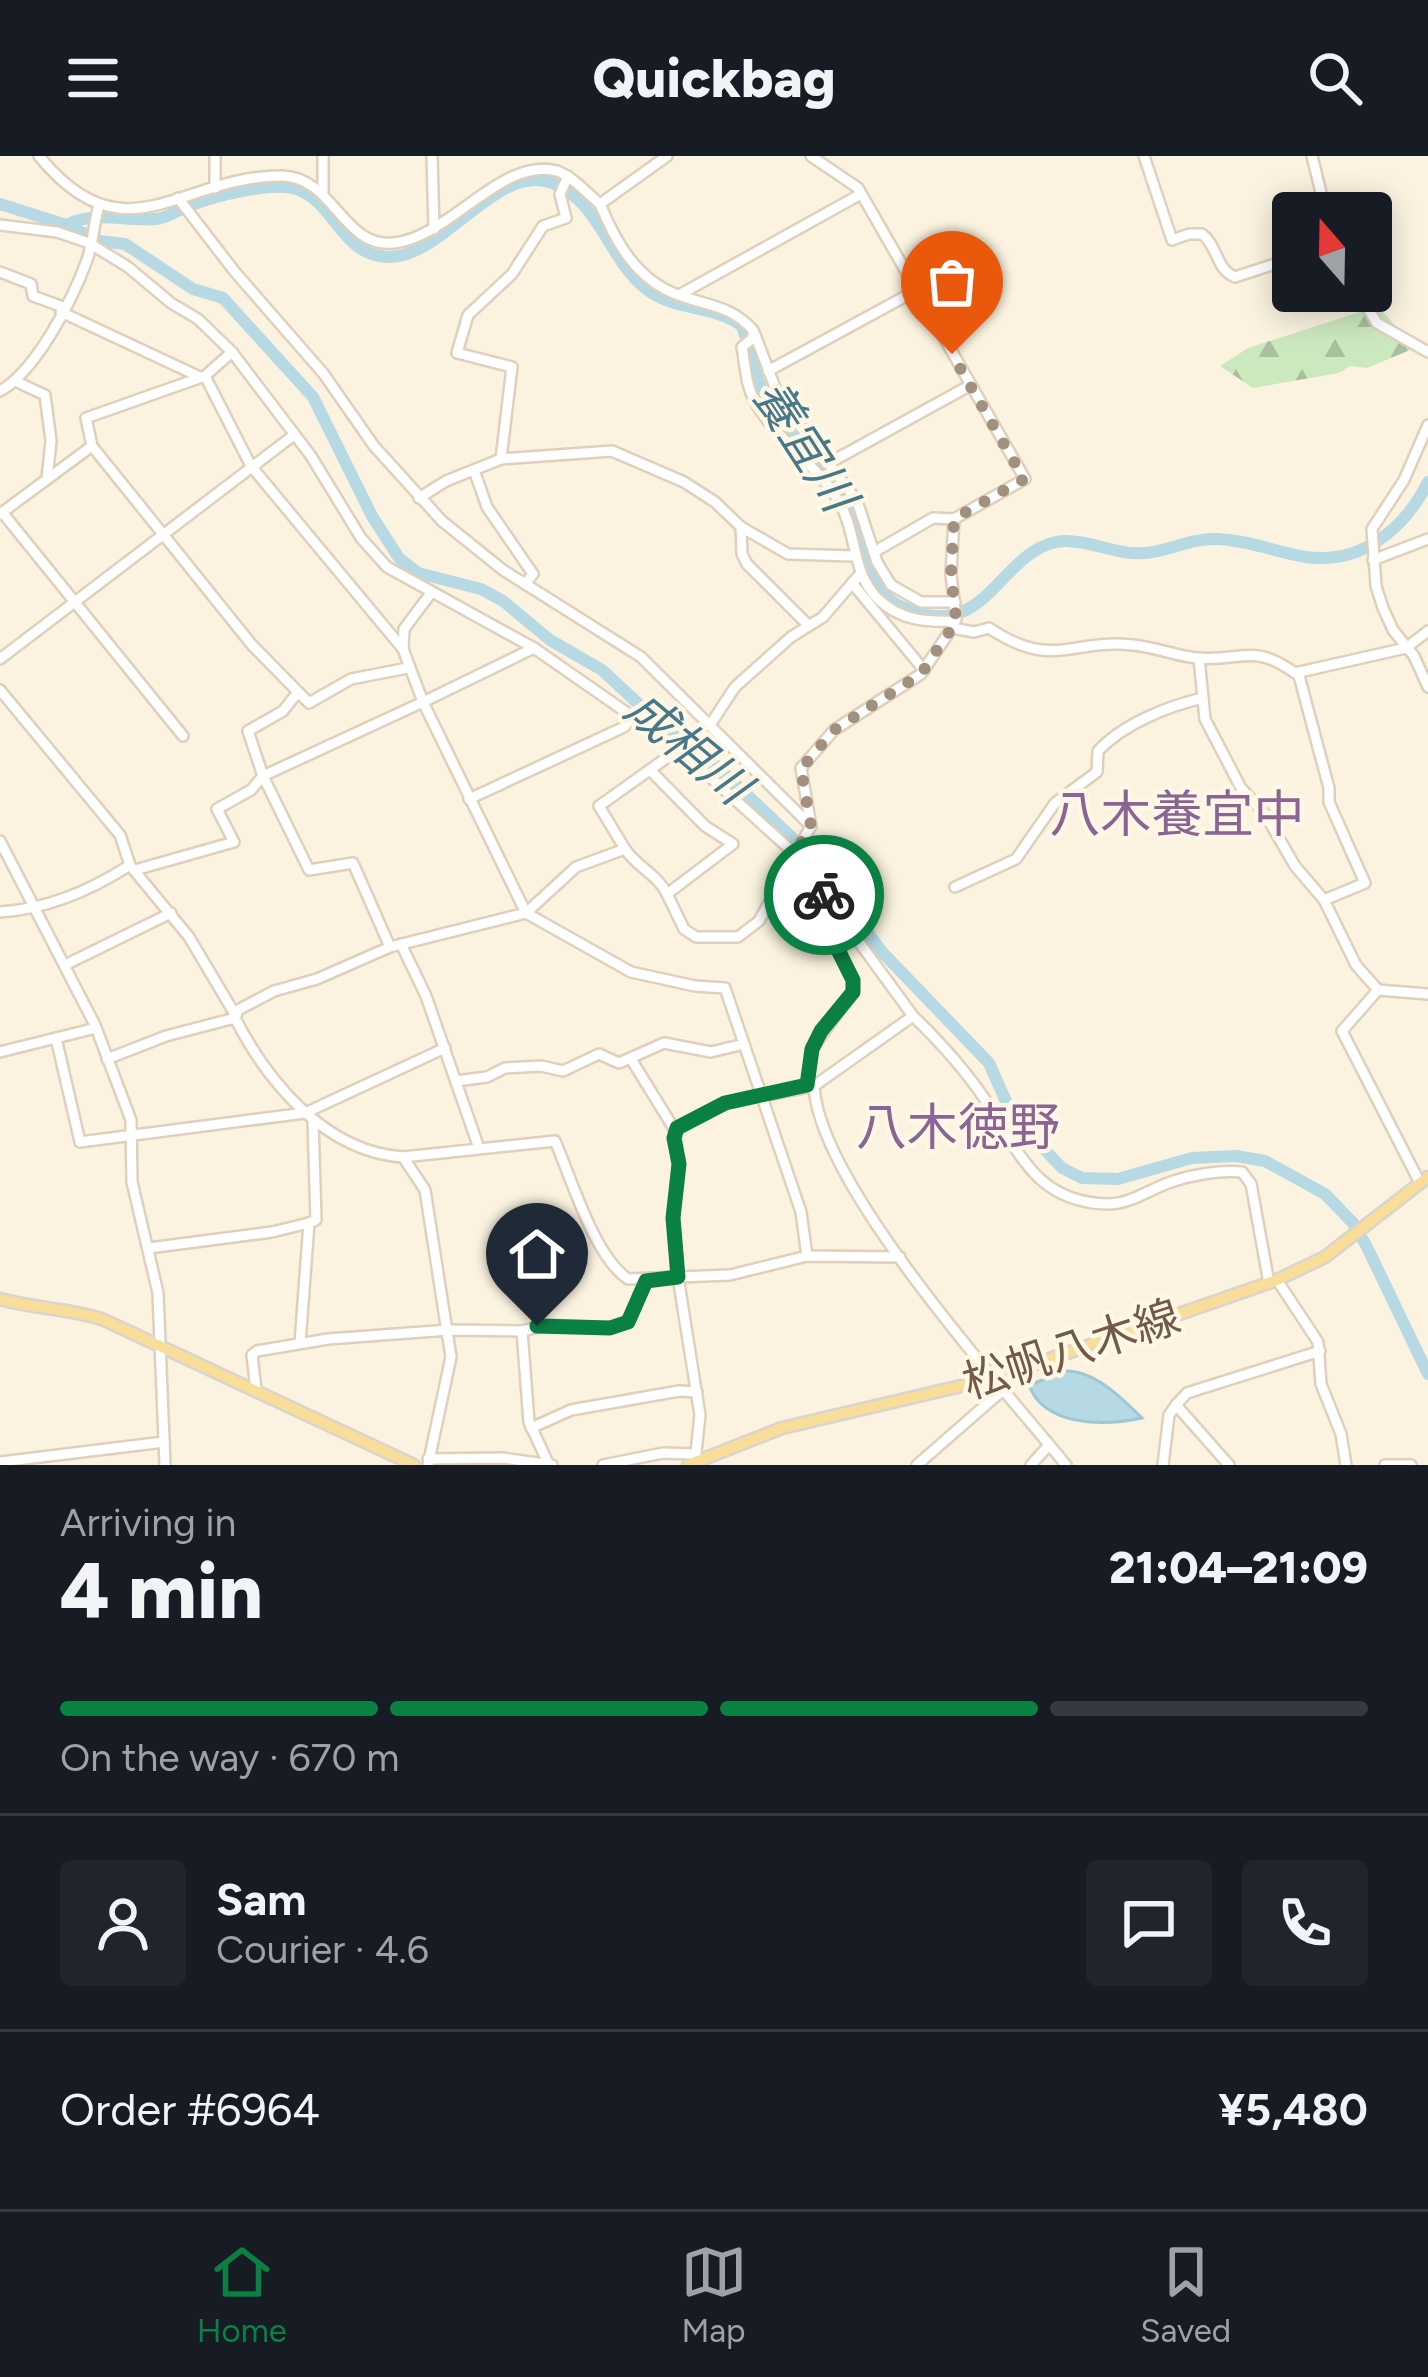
<!DOCTYPE html>
<html lang="en">
<head>
<meta charset="utf-8">
<style>
	body { margin:0; font-family:Figtree,"Noto Sans JP",sans-serif; background:#20242c; color:#f1f3f6; height:100vh; display:flex; flex-direction:column; font-size:45px; white-space:nowrap }
	* { box-sizing:border-box; margin:0 }
	p { font-size:39px; color:#9ea1a6 }
	.icon { flex:none; width:66px; height:66px; fill:none; stroke:currentColor; stroke-width:2; stroke-linecap:round; stroke-linejoin:round }
	.map { position:relative; height:1309px; overflow:hidden }
	.sheet { display:flex; flex-direction:column; background:#171b24; flex:1 }
	.sheet>* { flex:none }
	.needle { width:78px; rotate:340deg }
	.fabs { position:absolute; left:1272px; top:36px; display:grid; gap:24px }
	.fabs a { display:grid; place-items:center; width:120px; height:120px; border-radius:12px; background:#171b24; box-shadow:0 6px 30px #0003; font-size:60px }
	.pin { position:absolute; display:grid; place-items:center; width:102px; height:102px; color:#fff; margin:-123px -51px; border-radius:50% 50% 50% 0; rotate:-45deg; box-shadow:0 0 12px #0007 }
	.pin .icon { rotate:45deg }
	.courier { position:absolute; display:grid; place-items:center; width:120px; height:120px; margin:-60px; border:9px solid #0b8043; border-radius:50%; background:#fff; color:#222; box-shadow:0 3px 15px #0007 }
	.head em { font-style:normal; font-weight:800 }
	.head div { display:flex; flex-direction:column-reverse }
	.head { display:flex; align-items:center; justify-content:space-between; height:204px; padding:0 60px }
	h1 { font-size:78px; font-weight:800; line-height:90px }
	.bar { display:grid; grid-template-columns:repeat(4,1fr); gap:18px 12px; align-content:center; height:144px; padding:0 60px }
	.bar i { height:15px; border-radius:9px; background:#363941 }
	.bar .selected { background:#0b8043 }
	.bar p { grid-column:span 4 }
	.line { display:flex; align-items:center; gap:30px; padding:0 60px; border-top:3px solid #363941 }
	.line div { flex:1 }
	.round { display:grid; place-items:center; flex:none; width:126px; height:126px; border-radius:12px; background:#20242c }
	header { display:flex; justify-content:space-between; align-items:center; height:156px; padding:0 60px; background:#171b24; font-size:54px; font-weight:800 }
	.menu { display:flex; justify-content:space-around; align-items:center; height:168px; border-top:3px solid #363941; background:#171b24; font-size:33px; color:#9ea1a6 }
	.menu a { display:grid; justify-items:center; gap:6px }
	.menu .selected { color:#0b8043 }
	.map>svg:first-child { display:block }
	.forest { fill:url(#forest-firs) }
	.water { fill:#b6d9e4; stroke:#9cc7d5; stroke-width:3 }
	.lines { fill:none; stroke-linecap:round; stroke-linejoin:round }
	.river { stroke:#b6d9e4; stroke-width:12 }
	.minor-casing { stroke:#dfd0bc; stroke-width:14 }
	.major-casing { stroke:#dad4cf; stroke-width:15 }
	.minor { stroke:#fff; stroke-width:9 }
	.major { stroke:#f9de99; stroke-width:10 }
	.done { stroke:#a1907d; stroke-width:12; stroke-dasharray:0 21.6 }
	.route { stroke:#0b8043; stroke-width:15 }
	.labels { text-anchor:middle; dominant-baseline:central; stroke-width:9; stroke-linejoin:round; paint-order:stroke }
	.street-label { font-size:45px; fill:#715b48; stroke:#fff7e5 }
	.water-label { font-size:48px; font-style:italic; fill:#46788a; stroke:#fff7e5 }
	.quarter-label { font-size:51px; fill:#896494; stroke:#fff7e5 }
</style>
</head>
<body>
<header><svg class="icon" aria-label="menu" viewBox="0 0 24 24"><path d="M4 6h16M4 12h16M4 18h16"/></svg>Quickbag<svg class="icon" aria-label="search" viewBox="0 0 24 24"><circle cx="10" cy="10" r="6"/><path d="M15 15l6 6"/></svg></header>
<div class="map">
<svg width="1428" height="1309" viewBox="0 0 1428 1309">
	<defs>
		<pattern id="forest-firs" width="22" height="20" patternUnits="userSpaceOnUse" patternTransform="scale(3)"><rect width="22" height="20" fill="#cce8bf"/><path d="M5 1l3.5 6h-7zM16 11l3.5 6h-7z" fill="#aabf9d"/></pattern>
	</defs>
	<rect width="100%" height="100%" fill="#fbf3e0"/>
	<path class="forest" d="M1378,150L1415,192L1367,212L1350,210L1339,217L1253,232L1220,210L1248,192Z"/>
	<path class="water" d="M1065,1215C1094,1214 1122,1242 1142,1262C1105,1270 1044,1271 1029,1229Z"/>
	<g class="lines">
		<g class="river">
			<path d="M0,48L66,69L100,85L125,88L193,133L223,142L313,241L372,360L399,402L418,417L481,433L503,445L550,484L602,514L670,577L703,597L803,692L883,797L989,907L1012,959L1062,1012L1082,1022L1118,1023L1192,1002L1236,1000L1265,1005L1325,1038L1353,1067L1366,1089L1428,1218"/>
			<path d="M66,69C96,54 124,66 156,63C169,62 177,54 189,50C213,40 273,25 297,33C336,47 341,101 390,101C445,100 497,6 552,27C600,44 609,107 649,135C677,155 714,149 742,170C752,198 756,231 773,255C796,286 830,314 848,347C867,381 859,430 900,450C989,493 999,389 1064,385C1092,384 1118,400 1145,397C1169,395 1192,382 1217,383C1247,384 1276,396 1306,401C1362,409 1405,372 1428,326"/>
		</g>
		<g class="minor-casing">
			<g id="minor">
				<path d="M39,0C125,106 181,19 282,20C334,21 343,93 394,87C450,81 502,0 557,15C573,21 587,37 600,48"/>
				<path d="M215,0V32"/>
				<path d="M432,0L434,73"/>
				<path d="M667,0L600,48C616,87 637,124 678,139C708,150 730,149 753,174V182L742,191C745,206 745,223 751,237C770,283 824,310 844,356C857,386 853,416 877,442C900,465 926,466 955,465"/>
				<path d="M811,0L858,32L1025,323L954,363"/>
				<path d="M1144,0L1172,84L1189,78H1202C1218,90 1216,114 1235,121L1293,102"/>
				<path d="M1312,0L1326,57"/>
				<path d="M323,36V0"/>
				<path d="M178,42L235,116L323,217L374,290L442,365L503,414L641,501L811,670"/>
				<path d="M0,69L57,76L89,87L128,111L171,147L198,163L232,196L311,300L361,382L387,411L534,492L679,593L794,697L913,860L814,930L725,947L678,972L674,982L679,1008L673,1062L678,1121L700,1259L695,1306"/>
				<path d="M0,116L31,128L33,140L63,151"/>
				<path d="M1357,135L1377,167L1428,196"/>
				<path d="M679,139L861,38"/>
				<path d="M61,156L200,221"/>
				<path d="M754,176L779,242L857,345L877,406L891,429L921,446H955"/>
				<path d="M768,215L917,134"/>
				<path d="M205,220L251,310L403,493L423,546L534,492"/>
				<path d="M17,226L45,239L51,285L47,323"/>
				<path d="M0,235C36,215 73,143 87,104C93,88 94,66 99,49"/>
				<path d="M1428,269L1404,324L1372,373L1376,430L1383,452L1393,474L1414,500L1428,531"/>
				<path d="M92,290L86,262L205,220L232,196"/>
				<path d="M501,303L512,211L457,197L468,159L512,118L543,70L566,62L560,38L568,20"/>
				<path d="M829,307L969,230"/>
				<path d="M474,314L487,351L533,418L525,428"/>
				<path d="M419,342L446,325L501,303L612,295L684,326L715,346L741,371L788,398L853,400"/>
				<path d="M2,356L183,580"/>
				<path d="M0,358L92,290L252,489L309,547L351,523L408,512"/>
				<path d="M741,371L742,398L747,408L808,469"/>
				<path d="M1373,404L1428,383"/>
				<path d="M852,427L924,514"/>
				<path d="M952,472L974,476L989,472C1054,515 1071,482 1133,489C1155,491 1176,500 1197,502C1242,506 1252,486 1295,517L1406,492L1428,475"/>
				<path d="M403,493L404,473L431,437"/>
				<path d="M1199,502L1205,563L1241,632L1265,658L1295,710L1324,744L1356,809L1378,834L1428,838"/>
				<path d="M0,503L294,279"/>
				<path d="M1298,516L1329,632V646L1365,727L1324,744"/>
				<path d="M0,534L120,679L130,709C90,735 47,753 0,756"/>
				<path d="M710,569L735,531L791,481L823,461L861,417"/>
				<path d="M469,643L624,571L634,559"/>
				<path d="M0,685L95,869L131,964L132,1026L158,1137L165,1309"/>
				<path d="M625,693C637,711 658,719 667,738L733,688L705,670L650,614"/>
				<path d="M133,713L189,781L236,860"/>
				<path d="M135,714L234,686L217,653L251,634L263,620L248,575L283,555L298,536"/>
				<path d="M955,731L1016,703L1055,647L1097,616L1098,595C1123,568 1168,550 1203,542"/>
				<path d="M667,738L684,773L696,781H738L759,765L811,670L801,612L834,574L921,518L952,472L956,463L951,418L954,363L933,362L874,396"/>
				<path d="M401,788L426,840L479,992"/>
				<path d="M390,791L353,707L309,714L263,620L423,546L526,757L631,816L695,830L725,832L801,1056L807,1100"/>
				<path d="M65,809L171,757"/>
				<path d="M1378,834L1342,875L1420,1027"/>
				<path d="M913,860C939,885 966,915 986,945C1019,995 1035,1046 1107,1048C1130,1048 1147,1035 1168,1027C1190,1019 1219,1014 1242,1016L1251,1028L1269,1127"/>
				<path d="M235,862C268,927 326,996 403,1001L425,1034L451,1201L428,1309"/>
				<path d="M96,872L56,882L80,986L305,957L445,892"/>
				<path d="M0,896L56,882"/>
				<path d="M107,903L166,880L235,862L238,854L274,835L317,823L390,791L526,757L576,711L625,693L599,650L679,593"/>
				<path d="M631,903L676,976"/>
				<path d="M456,925L487,921L505,912L541,910L563,915L599,898L619,907L664,887L711,896L744,888"/>
				<path d="M807,929L812,893L853,835V824L839,796L847,770"/>
				<path d="M814,930C819,1029 1000,1228 1066,1309"/>
				<path d="M403,1001L555,985C572,1024 594,1100 628,1123L730,1119L807,1100L900,1101"/>
				<path d="M149,1092L272,1076L309,1067"/>
				<path d="M1277,1124L1318,1186L1321,1228L1341,1278L1346,1309"/>
				<path d="M522,1175L529,1266L549,1309"/>
				<path d="M300,1187L309,1067L316,1064L313,964"/>
				<path d="M256,1234L252,1199L257,1195L328,1183L449,1174L522,1175L547,1169L610,1172L628,1166L646,1125"/>
				<path d="M531,1272L571,1254L679,1235L697,1236"/>
				<path d="M428,1303L503,1302L552,1309"/>
				<path d="M0,1306L164,1286"/>
				<path d="M603,1309L663,1297L694,1298"/>
				<path d="M917,1309L1004,1233"/>
				<path d="M1031,1309L1049,1289"/>
				<path d="M1163,1309L1169,1259L1176,1249"/>
				<path d="M1229,1309L1176,1249L1187,1237L1320,1195"/>
				<path d="M1385,1309H1411"/>
			</g>
		</g>
		<g class="major-casing">
			<g id="major">
				<path d="M0,1143C35,1153 70,1152 104,1164L414,1309"/>
				<path d="M688,1309L782,1272L995,1222L1277,1124L1325,1101L1428,1021"/>
			</g>
		</g>
		<use href="#minor" class="minor"/>
		<use href="#major" class="major"/>
	</g>
	<g class="lines">
		<path class="done" d="M824,739L794,698L811,670L801,613L834,574L921,518L952,472L956,463L951,418L954,363L1024,323L952,198"/>
		<path class="route" d="M537,1170L610,1172L628,1166L646,1125L678,1121L673,1062L679,1008L674,982L677,972L725,947L807,929L812,893L821,875L853,836V824L839,796L847,770L824,739"/>
	</g>
	<g class="labels">
		<g class="street-label">
			<text transform="translate(1071 1193) rotate(-18)">松帆八木線</text>
		</g>
		<g class="water-label">
			<text transform="translate(805 289) rotate(57)">養宜川</text>
			<text transform="translate(688 591) rotate(40)">成相川</text>
		</g>
		<g class="quarter-label">
			<text x="1177" y="658">八木養宜中</text>
			<text x="958" y="971">八木徳野</text>
		</g>
	</g>
</svg>
<div class="fabs">
<a><svg class="needle" viewBox="-14 -14 28 28"><path d="M0-13l5 13h-10z" fill="#e53935"/><path d="M0 13l5-13h-10z" fill="#9ea1a6"/></svg></a>
</div>
<div class="pin" style="left:952px;top:198px;background:#ea580c"><svg class="icon" aria-label="bag" viewBox="0 0 24 24"><path d="M5 8h14l-1 12H6zM9 8a3 3 0 0 1 6 0"/></svg></div>
<div class="pin" style="left:537px;top:1170px;background:#1f2937"><svg class="icon" aria-label="home" viewBox="0 0 24 24"><path d="M3 11l9-7 9 7M6 9v11h12V9"/></svg></div>
<div class="courier" style="left:824px;top:739px"><svg class="icon" aria-label="bike" viewBox="0 0 24 24"><circle cx="6" cy="16" r="4"/><circle cx="18" cy="16" r="4"/><path d="M6 16l4-8h5l3 8M10 8l3 8H6M13 5h3"/></svg></div>
</div>
<section class="sheet">
<div class="head"><div><h1>4 min</h1><p>Arriving in</p></div><em>21:04–21:09</em></div>
<div class="bar"><i class="selected"></i><i class="selected"></i><i class="selected"></i><i></i><p>On the way · 670 m</p></div>
<div class="line" style="height:216px"><a class="round"><svg class="icon" aria-label="person" viewBox="0 0 24 24"><circle cx="12" cy="8" r="4"/><path d="M4 21q1-7 8-7t8 7"/></svg></a><div><b>Sam</b><p>Courier · 4.6</p></div><a class="round"><svg class="icon" aria-label="chat" viewBox="0 0 24 24"><path d="M4 5h16v11H9l-5 4z"/></svg></a><a class="round"><svg class="icon" aria-label="phone" viewBox="0 0 24 24"><path d="M5 4h4l2 5-3 2q2 4 5 5l2-3 5 2v4C11 20 4 13 5 4z"/></svg></a></div>
<div class="line" style="height:156px"><div>Order #6964</div><b>¥5,480</b></div>
</section>
<nav class="menu">
<a class="selected"><svg class="icon" aria-label="home" viewBox="0 0 24 24"><path d="M3 11l9-7 9 7M6 9v11h12V9"/></svg>Home</a>
<a><svg class="icon" aria-label="map" viewBox="0 0 24 24"><path d="M3 6l6-2 6 2 6-2v14l-6 2-6-2-6 2zM9 4v14M15 6v14"/></svg>Map</a>
<a><svg class="icon" aria-label="saved" viewBox="0 0 24 24"><path d="M7 4h10v16l-5-4-5 4z"/></svg>Saved</a>
</nav>
</body>
</html>
